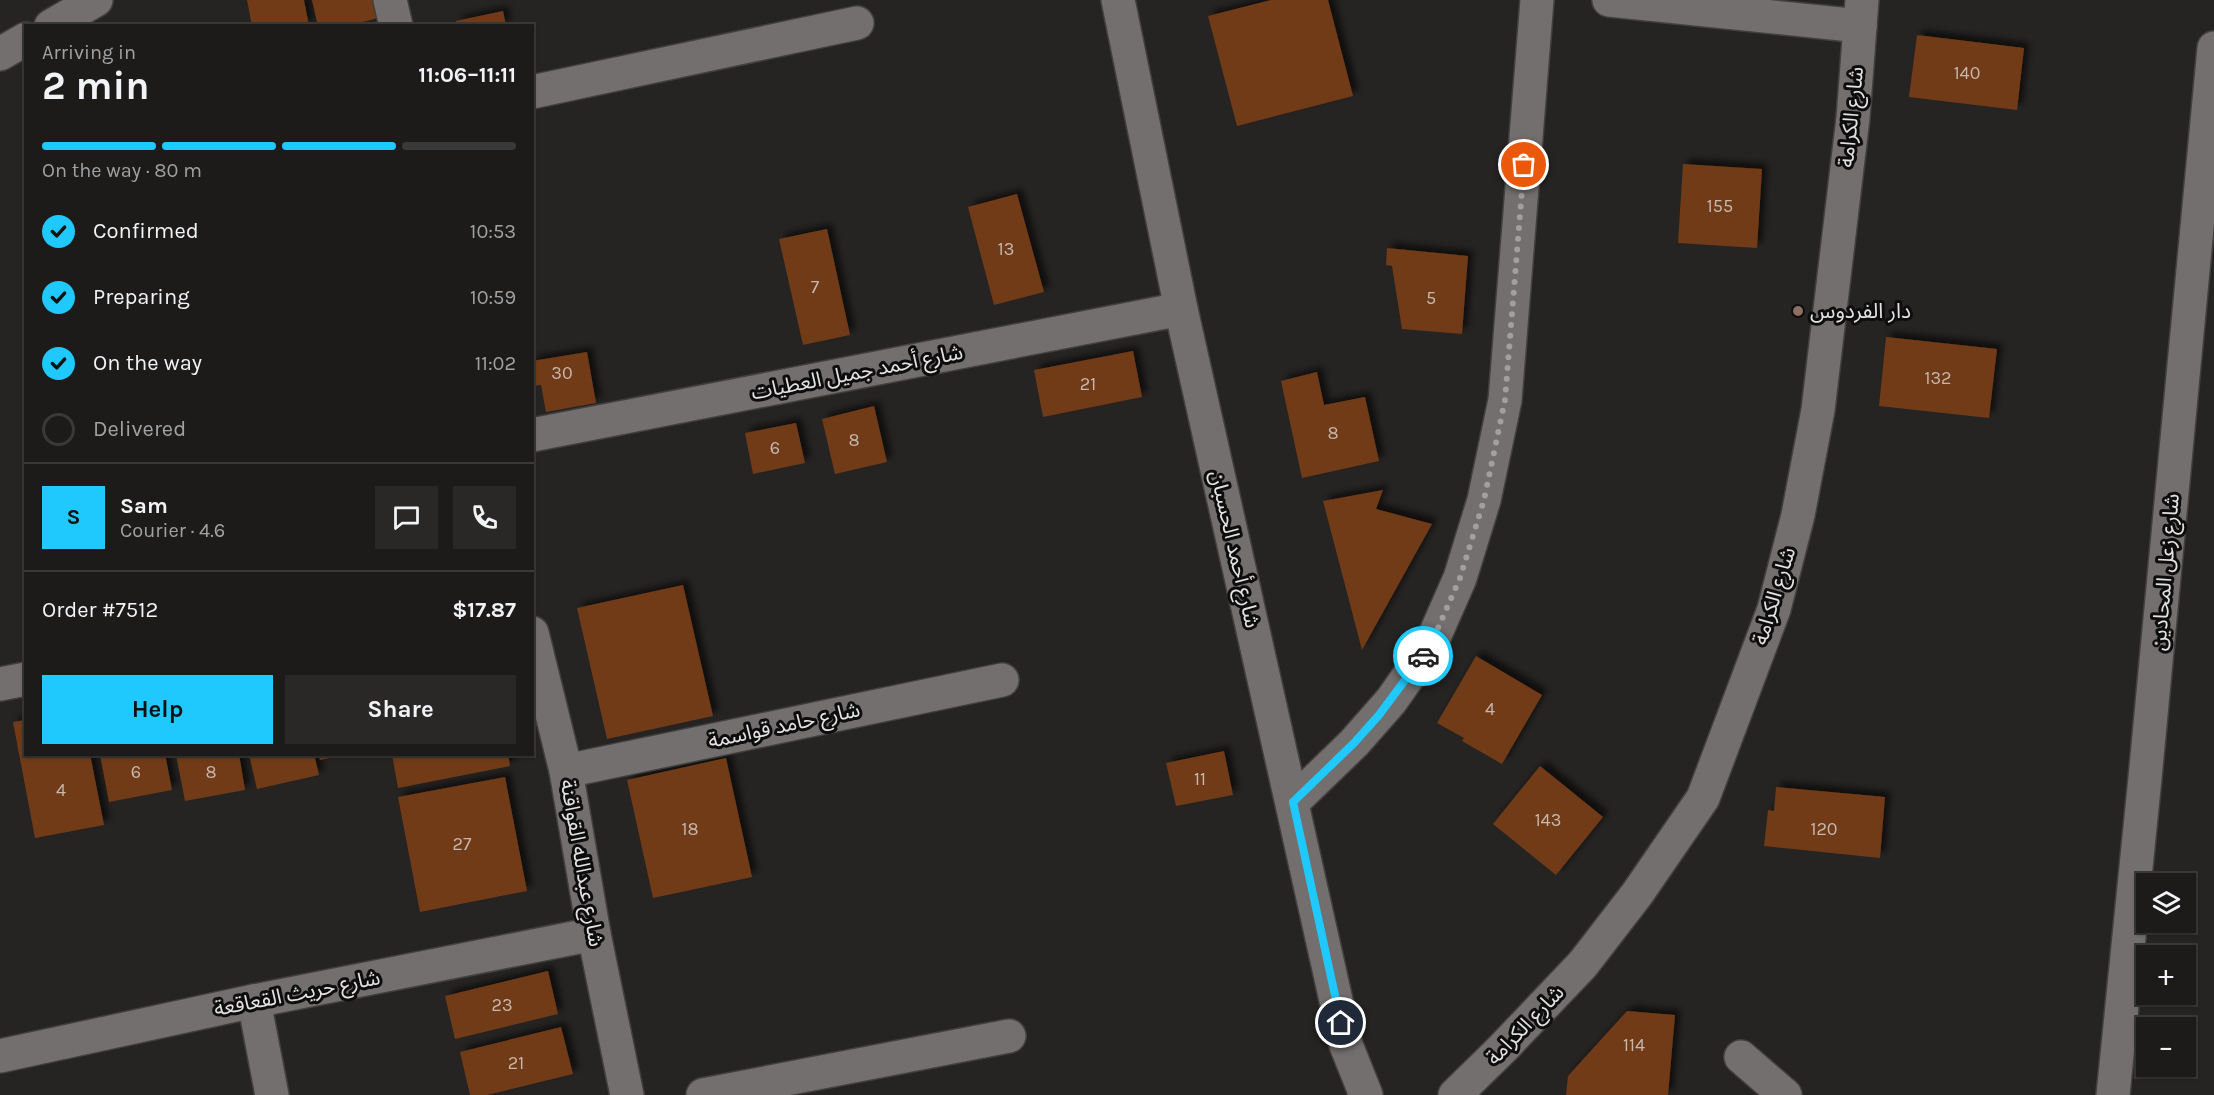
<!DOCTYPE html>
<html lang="en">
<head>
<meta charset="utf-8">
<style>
	body { margin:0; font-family:Karla,"Noto Sans Arabic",sans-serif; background:#292827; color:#f1f3f6; height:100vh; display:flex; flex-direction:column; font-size:22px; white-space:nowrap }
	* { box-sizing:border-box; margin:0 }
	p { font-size:20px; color:#a0a1a2 }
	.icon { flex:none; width:33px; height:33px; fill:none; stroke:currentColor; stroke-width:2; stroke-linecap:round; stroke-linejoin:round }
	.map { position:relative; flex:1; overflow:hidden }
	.side { position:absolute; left:24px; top:24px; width:510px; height:732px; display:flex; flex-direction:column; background:#1c1b1a; border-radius:0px; box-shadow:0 2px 4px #0004,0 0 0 2px #3a3939 }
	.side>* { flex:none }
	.tools { position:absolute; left:2136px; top:873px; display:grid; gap:12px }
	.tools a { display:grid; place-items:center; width:60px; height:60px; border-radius:0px; background:#1c1b1a; box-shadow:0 2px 4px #0004,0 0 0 2px #3a3939; font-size:30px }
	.pin { position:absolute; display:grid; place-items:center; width:51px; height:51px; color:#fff; margin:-26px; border:3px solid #fff; border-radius:50%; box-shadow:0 2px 6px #0007 }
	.courier { position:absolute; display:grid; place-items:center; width:60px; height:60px; margin:-30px; border:4px solid #1fc9fd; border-radius:50%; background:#fff; color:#222; box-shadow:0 2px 8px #0007 }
	.headline em { font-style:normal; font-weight:700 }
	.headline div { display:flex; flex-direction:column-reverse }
	.headline { display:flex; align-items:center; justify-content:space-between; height:102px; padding:0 18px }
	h1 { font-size:39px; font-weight:700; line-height:45px }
	.bar { display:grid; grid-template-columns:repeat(4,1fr); gap:9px 6px; align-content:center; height:72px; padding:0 18px }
	.bar i { height:8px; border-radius:4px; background:#3a3939 }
	.bar .on { background:#1fc9fd }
	.bar p { grid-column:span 4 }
	.line { display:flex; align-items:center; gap:15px; padding:0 18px; border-top:2px solid #3a3939 }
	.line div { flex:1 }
	.round { display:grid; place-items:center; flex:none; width:63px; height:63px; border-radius:0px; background:#292827 }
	ol { padding:0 18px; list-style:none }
	li { display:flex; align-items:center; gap:18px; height:66px }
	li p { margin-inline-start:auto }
	li .icon { padding:6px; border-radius:50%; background:#1fc9fd; color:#111; stroke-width:4 }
	li:last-child { color:#a0a1a2 }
	li i { width:33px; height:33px; border:3px solid #3a3939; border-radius:50% }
	.button { display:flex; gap:12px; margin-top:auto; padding:12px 18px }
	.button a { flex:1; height:69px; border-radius:0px; background:#1fc9fd; color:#111; font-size:24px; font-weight:700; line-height:69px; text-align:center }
	.button a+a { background:#292827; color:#f1f3f6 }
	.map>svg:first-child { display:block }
	.building { fill:#6f3b18; filter:url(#shadow) }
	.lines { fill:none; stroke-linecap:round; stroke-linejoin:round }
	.minor-casing { stroke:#42403f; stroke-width:36 }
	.minor { stroke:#726f6e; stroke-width:33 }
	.done { stroke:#a2a09f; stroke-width:6; stroke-dasharray:0 10.8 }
	.route { stroke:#1fc9fd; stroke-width:8 }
	.education-dot { fill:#8d6e63; stroke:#0e0d0d; stroke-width:2 }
	.labels { text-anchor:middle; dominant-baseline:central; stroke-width:6; stroke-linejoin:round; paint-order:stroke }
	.number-label { font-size:18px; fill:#c7b8b0 }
	.street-label { font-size:21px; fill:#e4e2e2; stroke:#0e0d0d }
	.poi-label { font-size:21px; fill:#e4e2e2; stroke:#0e0d0d; text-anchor:start }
</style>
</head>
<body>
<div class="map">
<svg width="2214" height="1095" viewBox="0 0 2214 1095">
	<defs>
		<filter id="shadow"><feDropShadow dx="5.5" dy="-5.5" stdDeviation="3" flood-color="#0009"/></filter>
	</defs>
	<rect width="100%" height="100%" fill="#262423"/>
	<g class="building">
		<path d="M247,0H304L309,26H252Z"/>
		<path d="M312,0H373L378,18L347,26H318Z"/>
		<path d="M1271,0H1328L1353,96L1237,126L1208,16Z"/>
		<path d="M503,11L506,26H457L456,21Z"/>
		<path d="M1917,35L2024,48L2017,110L1909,97Z"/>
		<path d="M1683,164L1762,169L1757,248L1678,243Z"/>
		<path d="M1017,194L1044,292L994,305L968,207Z"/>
		<path d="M827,229L850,335L803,345L779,239Z"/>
		<path d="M1387,248L1468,256L1462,334L1402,329L1392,266L1386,265Z"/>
		<path d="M1886,337L1997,349L1989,418L1879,406Z"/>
		<path d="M1133,351L1142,397L1043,417L1034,370Z"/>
		<path d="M587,352L596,403L546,412L541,385L532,386V361Z"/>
		<path d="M1317,372L1324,405L1365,397L1379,461L1302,478L1281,381Z"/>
		<path d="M874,406L887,462L835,474L822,419Z"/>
		<path d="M796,423L805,463L753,474L745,433Z"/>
		<path d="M1383,490L1376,509L1432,524L1362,650L1323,501Z"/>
		<path d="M683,585L713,716L607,739L577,608Z"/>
		<path d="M1476,656L1542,695L1502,764L1462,741L1464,738L1437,723Z"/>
		<path d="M26,720V754H90L104,825L35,838L13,722Z"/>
		<path d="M1224,751L1233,795L1176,806L1166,763Z"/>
		<path d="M100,754H165L172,790L109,802Z"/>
		<path d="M176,754H239L245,790L185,801Z"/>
		<path d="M249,754H314L319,775L257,789Z"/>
		<path d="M319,754H342L343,755L320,760Z"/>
		<path d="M392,754H508L510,766L398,788Z"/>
		<path d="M726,758L752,877L653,898L627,780Z"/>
		<path d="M1540,766L1603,817L1556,875L1493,824Z"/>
		<path d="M505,777L527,891L420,912L398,797Z"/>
		<path d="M1776,787L1885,797L1880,858L1764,846L1768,810L1774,811Z"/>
		<path d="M548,971L558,1014L455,1039L445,996Z"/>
		<path d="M1627,1011L1675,1015L1668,1095H1566L1568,1076Z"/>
		<path d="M561,1027L573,1074L487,1095H470L460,1052Z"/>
	</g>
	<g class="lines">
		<g class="minor-casing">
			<g id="minor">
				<path d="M390,0L396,26"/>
				<path d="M1118,0L1181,309L1346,1045L1366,1095"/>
				<path d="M1609,0L1860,26"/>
				<path d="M51,26L96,0"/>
				<path d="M0,54L26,39"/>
				<path d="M532,92L857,23"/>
				<path d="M532,435L1181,309"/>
				<path d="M532,633L566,771L594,934L627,1095"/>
				<path d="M0,684L26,679"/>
				<path d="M566,771L1002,680"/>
				<path d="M1293,802L1354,743L1391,701L1431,644L1460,578L1484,500L1505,400L1537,0"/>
				<path d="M254,1001L272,1095"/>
				<path d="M0,1056L254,1001L594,934"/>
				<path d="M1741,1057L1785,1095"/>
				<path d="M703,1095L1009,1036"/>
				<path d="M1455,1095L1503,1048L1583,964L1637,894L1703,798L1738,705L1774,609L1798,515L1818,410L1853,118L1862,0"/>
				<path d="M2113,1095L2145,778L2214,48"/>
			</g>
		</g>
		<use href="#minor" class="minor"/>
	</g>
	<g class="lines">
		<path class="done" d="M1423,656L1431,644L1460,578L1484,500L1505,400L1524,165"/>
		<path class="route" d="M1341,1023L1293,802L1354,743L1379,715L1423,656"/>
	</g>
	<circle class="education-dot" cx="1798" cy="311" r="6"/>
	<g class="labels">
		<g class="number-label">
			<text x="1967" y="73">140</text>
			<text x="1720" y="206">155</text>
			<text x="1006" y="249">13</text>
			<text x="815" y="287">7</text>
			<text x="1431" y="298">5</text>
			<text x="562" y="373">30</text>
			<text x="1938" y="378">132</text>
			<text x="1088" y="384">21</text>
			<text x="1333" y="433">8</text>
			<text x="854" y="440">8</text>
			<text x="775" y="448">6</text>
			<text x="1490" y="709">4</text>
			<text x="136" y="772">6</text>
			<text x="211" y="772">8</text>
			<text x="1200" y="779">11</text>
			<text x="61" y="790">4</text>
			<text x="1548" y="820">143</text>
			<text x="690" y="829">18</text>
			<text x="1824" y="829">120</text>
			<text x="462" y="844">27</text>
			<text x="502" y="1005">23</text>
			<text x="1634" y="1045">114</text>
			<text x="516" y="1063">21</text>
		</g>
		<g class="street-label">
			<text transform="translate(1851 117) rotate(-84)">شارع الكرامة</text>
			<text transform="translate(857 372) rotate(-11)">شارع أحمد جميل العطيات</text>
			<text transform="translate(1235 549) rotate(77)">شارع أحمد الحسبان</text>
			<text transform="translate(2165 572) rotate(-85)">شارع زعل المحادين</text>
			<text transform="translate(1774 596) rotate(-73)">شارع الكرامة</text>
			<text transform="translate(784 725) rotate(-12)">شارع حامد قواسمة</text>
			<text transform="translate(582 863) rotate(80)">شارع عبدالله القواقنة</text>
			<text transform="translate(297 993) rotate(-11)">شارع حريث القعاقعة</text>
			<text transform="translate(1525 1025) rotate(-46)">شارع الكرامة</text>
		</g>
		<g class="poi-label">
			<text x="1810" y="311">دار الفردوس</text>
		</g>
	</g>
</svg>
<div class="tools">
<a><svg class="icon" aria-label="layers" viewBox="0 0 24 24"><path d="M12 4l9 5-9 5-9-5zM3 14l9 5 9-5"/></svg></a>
<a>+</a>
<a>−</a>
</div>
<div class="pin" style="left:1524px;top:165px;background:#ea580c"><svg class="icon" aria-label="bag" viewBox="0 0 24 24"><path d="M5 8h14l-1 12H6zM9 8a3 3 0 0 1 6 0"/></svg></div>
<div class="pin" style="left:1341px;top:1023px;background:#1f2937"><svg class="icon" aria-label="home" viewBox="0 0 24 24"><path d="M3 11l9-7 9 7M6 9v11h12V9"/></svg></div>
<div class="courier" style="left:1423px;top:656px"><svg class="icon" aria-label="car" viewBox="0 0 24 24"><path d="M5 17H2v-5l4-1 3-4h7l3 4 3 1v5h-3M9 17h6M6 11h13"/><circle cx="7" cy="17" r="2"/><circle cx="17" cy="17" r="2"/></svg></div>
<section class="side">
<div class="headline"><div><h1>2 min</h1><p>Arriving in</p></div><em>11:06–11:11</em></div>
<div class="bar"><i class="on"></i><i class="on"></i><i class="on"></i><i></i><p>On the way · 80 m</p></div>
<ol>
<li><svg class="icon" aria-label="check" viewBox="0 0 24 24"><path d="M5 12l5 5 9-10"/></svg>Confirmed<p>10:53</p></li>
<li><svg class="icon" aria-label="check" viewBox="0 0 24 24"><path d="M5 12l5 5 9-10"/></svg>Preparing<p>10:59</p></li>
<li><svg class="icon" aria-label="check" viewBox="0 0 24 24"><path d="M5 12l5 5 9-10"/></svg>On the way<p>11:02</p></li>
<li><i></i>Delivered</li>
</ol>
<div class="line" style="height:108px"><b class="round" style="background:#1fc9fd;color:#111">S</b><div><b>Sam</b><p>Courier · 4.6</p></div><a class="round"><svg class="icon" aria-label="chat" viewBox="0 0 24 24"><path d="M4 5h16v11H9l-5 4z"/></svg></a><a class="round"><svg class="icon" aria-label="phone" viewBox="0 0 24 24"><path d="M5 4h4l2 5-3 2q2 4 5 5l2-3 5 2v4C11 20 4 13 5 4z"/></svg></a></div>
<div class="line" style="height:78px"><div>Order #7512</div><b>$17.87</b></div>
<div class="button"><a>Help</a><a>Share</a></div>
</section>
</div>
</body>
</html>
